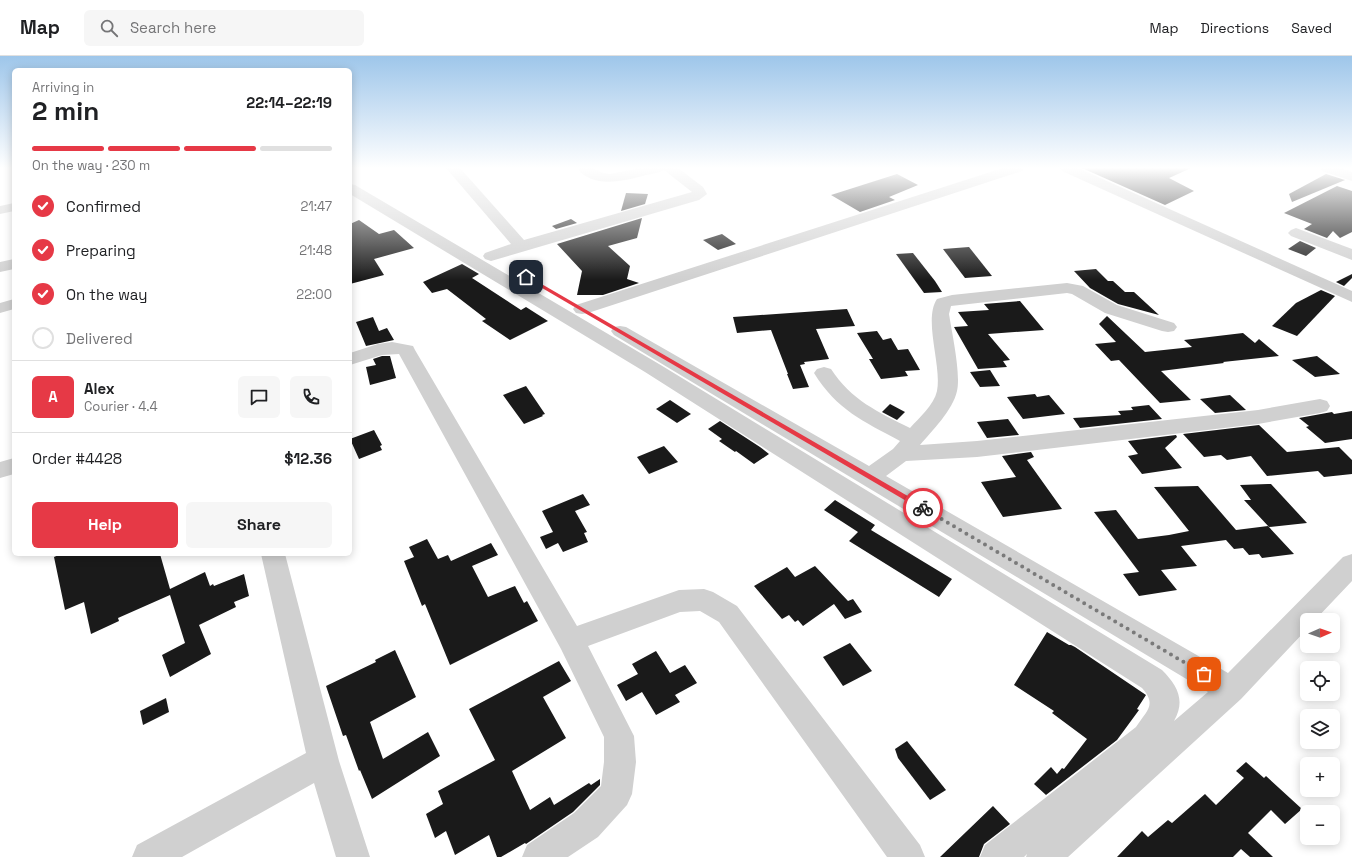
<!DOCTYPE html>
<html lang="en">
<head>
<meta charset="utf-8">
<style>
	body { margin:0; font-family:"Space Grotesk",sans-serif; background:#f6f6f6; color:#202124; height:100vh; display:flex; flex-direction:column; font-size:15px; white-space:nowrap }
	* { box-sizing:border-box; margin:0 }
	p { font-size:13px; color:#757577 }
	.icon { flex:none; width:22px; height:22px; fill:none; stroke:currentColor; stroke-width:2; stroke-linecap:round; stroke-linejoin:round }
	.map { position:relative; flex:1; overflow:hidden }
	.drawer { position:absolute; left:12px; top:12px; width:340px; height:488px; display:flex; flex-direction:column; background:#fff; border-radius:6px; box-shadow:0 2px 10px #0003 }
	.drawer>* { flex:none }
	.needle { width:26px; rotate:88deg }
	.controls { position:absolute; left:1300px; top:557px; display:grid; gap:8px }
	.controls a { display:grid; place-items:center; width:40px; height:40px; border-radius:6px; background:#fff; box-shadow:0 2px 10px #0003; font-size:20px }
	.pin { position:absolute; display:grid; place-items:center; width:34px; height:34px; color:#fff; margin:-17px; border-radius:8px; box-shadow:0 2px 6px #0006 }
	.courier { position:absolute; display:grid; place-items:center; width:40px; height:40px; margin:-20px; border:3px solid #e63946; border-radius:50%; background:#fff; color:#222; box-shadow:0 1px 5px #0007 }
	.head em { font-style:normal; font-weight:800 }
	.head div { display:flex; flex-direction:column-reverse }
	.head { display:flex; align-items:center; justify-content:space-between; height:68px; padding:0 20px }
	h1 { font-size:26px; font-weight:800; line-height:30px }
	.bar { display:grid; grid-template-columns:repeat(4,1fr); gap:6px 4px; align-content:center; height:48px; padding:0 20px }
	.bar i { height:5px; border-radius:3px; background:#e0e0e0 }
	.bar .selected { background:#e63946 }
	.bar p { grid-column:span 4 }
	.line { display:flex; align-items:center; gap:10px; padding:0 20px; border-top:1px solid #e0e0e0 }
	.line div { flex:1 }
	.round { display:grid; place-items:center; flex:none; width:42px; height:42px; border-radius:6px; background:#f6f6f6 }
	ol { padding:0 20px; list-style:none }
	li { display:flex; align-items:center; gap:12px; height:44px }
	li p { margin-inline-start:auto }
	li .icon { padding:4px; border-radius:50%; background:#e63946; color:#fff; stroke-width:4 }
	li:last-child { color:#757577 }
	li i { width:22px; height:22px; border:2px solid #e0e0e0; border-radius:50% }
	.primary-button { display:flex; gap:8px; margin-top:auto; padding:8px 20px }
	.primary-button a { flex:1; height:46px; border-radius:6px; background:#e63946; color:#fff; font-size:16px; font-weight:800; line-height:46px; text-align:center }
	.primary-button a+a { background:#f6f6f6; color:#202124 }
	header { display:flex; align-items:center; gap:24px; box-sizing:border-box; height:56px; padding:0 20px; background:#fff; border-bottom:1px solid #e0e0e0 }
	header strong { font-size:19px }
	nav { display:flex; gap:22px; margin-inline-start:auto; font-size:14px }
	.search { width:280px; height:36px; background:#f6f6f6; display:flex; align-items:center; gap:10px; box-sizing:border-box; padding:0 14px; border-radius:6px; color:#757577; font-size:15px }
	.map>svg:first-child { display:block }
	.building { fill:#1a1a1a }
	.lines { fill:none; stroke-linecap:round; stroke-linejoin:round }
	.minor { fill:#d0d0d0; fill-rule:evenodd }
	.route { fill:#e63946 }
	.done { stroke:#7a7a7a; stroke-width:4; stroke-dasharray:0 7.2 }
</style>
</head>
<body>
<header>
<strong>Map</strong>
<div class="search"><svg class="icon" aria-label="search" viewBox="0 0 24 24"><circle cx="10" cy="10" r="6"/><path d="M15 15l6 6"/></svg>Search here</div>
<nav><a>Map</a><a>Directions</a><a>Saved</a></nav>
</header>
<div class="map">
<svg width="1352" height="801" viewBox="0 0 1352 801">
	<rect width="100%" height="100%" fill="#fff"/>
	<g class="building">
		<path d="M1082,112H1191L1169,122L1194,135L1165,149Z"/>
		<path d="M897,118L918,129L889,141L895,144L860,156L831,139Z"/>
		<path d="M1326,118L1345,124L1292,146L1289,138Z"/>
		<path d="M1337,130L1352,135V176L1340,182L1333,175L1327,182L1304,173L1312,168L1284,157Z"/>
		<path d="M626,137L648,138L645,148L621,155Z"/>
		<path d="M642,162L637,182L608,190L630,210L627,223L639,227L603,239H577L582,215L557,188Z"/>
		<path d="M571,163L577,167L556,173L552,170Z"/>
		<path d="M359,164L379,178L394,174L414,192L374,203L384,219L350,228V168Z"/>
		<path d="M722,178L736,188L718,194L703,184Z"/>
		<path d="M1300,185L1316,192L1306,200L1288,193Z"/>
		<path d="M969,191L992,220L965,222L943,193Z"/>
		<path d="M913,197L935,225L942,236L924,237L896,198Z"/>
		<path d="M462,208L479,218L472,222L521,254L526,251L548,265L510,284L482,265L486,263L447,233L432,237L423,226Z"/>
		<path d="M1096,213L1108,225H1113L1125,236H1134L1159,259L1118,248L1090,232L1074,215Z"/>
		<path d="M1352,218V222L1344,230L1336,226Z"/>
		<path d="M1321,234L1335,240L1297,280L1272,270L1296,247Z"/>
		<path d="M1020,245L1044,274L988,278L1010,304L1003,305L1007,311L978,313L954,271L968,270L958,256L989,254L984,248Z"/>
		<path d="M847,253L855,270L816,273L829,303L804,306L805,308L800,309L809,331L793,333L787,318H788L771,274L737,277L733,261Z"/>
		<path d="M1107,260L1145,296L1192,291L1184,284L1243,277L1255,287L1259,283L1279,300L1223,306L1224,307L1161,315L1191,344L1160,347L1119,304L1111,305L1095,288L1116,286L1099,268Z"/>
		<path d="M373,261L379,275L387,272L394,284L366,290L356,266Z"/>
		<path d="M877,275L883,284L891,282L898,294L908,293L920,314L905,315L908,320L881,323L869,303H873L857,277Z"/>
		<path d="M382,300H390L396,322L370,329L366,311L376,309L373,303Z"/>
		<path d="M1317,300L1340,318L1315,321L1292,304Z"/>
		<path d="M990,314L1000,330L980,331L970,316Z"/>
		<path d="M526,330L545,358L542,359L543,360L524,368L503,339Z"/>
		<path d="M1035,338L1037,341L1049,339L1065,358L1023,363L1007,341Z"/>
		<path d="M1230,339L1246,354L1215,357L1200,343Z"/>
		<path d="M670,344L691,358L677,367L656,353Z"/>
		<path d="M890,348L905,356L897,364L882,356Z"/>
		<path d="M1149,349L1162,363L1080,372L1073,362L1121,359L1118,355L1133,354L1131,351Z"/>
		<path d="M1352,355V383L1325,387L1306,371L1309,370L1299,362L1332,356L1334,358Z"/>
		<path d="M1008,363L1019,379L987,382L977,366Z"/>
		<path d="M720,365L760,391L769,398L754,408L736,395L735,396L719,385L722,383L708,373Z"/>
		<path d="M1259,369L1287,396L1339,391L1352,404V418L1324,421L1318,415L1267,420L1251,400L1227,404L1221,399L1204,401L1183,378Z"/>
		<path d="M374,374L382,389L380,390L382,394L359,403L350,383Z"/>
		<path d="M1176,379L1177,381L1165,392L1182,412L1142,418L1128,400L1138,398L1128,385Z"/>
		<path d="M664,390L678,406L649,418L637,401Z"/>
		<path d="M1031,396L1034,401L1027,404L1062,453L1003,461L981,426L1016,421L1002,400Z"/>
		<path d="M1268,428H1271L1307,467L1269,471L1244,444H1251L1240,429Z"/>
		<path d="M1198,430L1236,474L1268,470L1294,498L1262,502L1259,498L1249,499L1243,492L1234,493L1226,484L1181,490L1197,510L1161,514L1177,534L1139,540L1123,518L1139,516L1094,456L1116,454L1138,483L1169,479L1189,475L1154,431Z"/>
		<path d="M583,438L590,449L575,455L587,476L584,477L588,486L563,496L558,487L546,493L540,481L553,476L542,455Z"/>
		<path d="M835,444L875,469L871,474L952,523L939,541L849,485L858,476L824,454Z"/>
		<path d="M427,483L438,503L448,499L451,505L491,487L498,499L472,510L488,541L515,530L524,547L527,545L538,565L450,609L425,548L422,550L404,505L414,501L409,491Z"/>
		<path d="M61,498H160L170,533L205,516L210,530L213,528L214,530L244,518L249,540L234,546L236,551L199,569L211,598L170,621L162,599L185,587L170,539L118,562L119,565L91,578L84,546L65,554L54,501Z"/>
		<path d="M815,510L848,545L853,543L862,556L845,563L834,548L803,570L798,564L795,566L789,559L782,563L754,530L787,511L795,521Z"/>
		<path d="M1047,576L1069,589H1071L1075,591L1146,639L1137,653L1139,654L1117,684L1046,739L1034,728L1051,711L1057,718L1062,712L1064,713L1087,683L1052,657L1054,655L1014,629Z"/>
		<path d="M850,587L872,615L843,630L823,601Z"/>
		<path d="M395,594L416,641L370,666L383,703L428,676L440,700L372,743L360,714L359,715L346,679L343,680L326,630L376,606L375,604Z"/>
		<path d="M656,595L670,617L685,609L697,627L675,639L680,646L656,659L642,636L626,645L617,629L638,618L632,608Z"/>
		<path d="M559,605L571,625L543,641L566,682L512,715L530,754L550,741L554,749L589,727L591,729L600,723V729L573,756L526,788L525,787L501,801H497L489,779L455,799L446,775L435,782L426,758L443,748L438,735L495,704L469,653Z"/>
		<path d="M166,642L169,656L143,669L140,655Z"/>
		<path d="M907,685L946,734L930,744L898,702L895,693Z"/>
		<path d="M1246,706L1264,722L1266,720L1302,753L1285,768L1271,754L1248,777L1273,801H1250L1241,793L1233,801H1117L1142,775L1148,781L1168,764L1172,767L1205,738L1216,749L1244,722L1236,715Z"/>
		<path d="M993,750L1010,768L984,788L979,801H940Z"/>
	</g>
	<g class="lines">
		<g class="minor">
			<path d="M446,112H460L524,184L692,136L664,114C659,117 651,118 646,119C625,125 592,133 577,112H593L603,117L610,118L641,112H678L703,131L707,138L699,144L491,205L485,203L483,200L485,197L511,188Z"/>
			<path d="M1003,112H1024L1022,115L588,257L582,258L576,257L573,253L576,249Z"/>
			<path d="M1060,112H1078L1352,235V246L1062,115Z"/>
			<path d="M1320,112H1340L1352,116V125L1322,115Z"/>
			<path d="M350,128L355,129L659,308L1162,614C1177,629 1186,644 1174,665L1208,636L614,279L611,275L614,271L620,270L626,271L869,410L893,393L900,385C863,365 837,354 814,317L817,313L824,311L831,313C851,344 878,356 910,372C919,362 934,349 937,335C942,309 923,264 937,243L952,239L1067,227L1083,230L1117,249L1174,267L1177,271L1174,275L1168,276L1162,275L1105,257L1072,238L1067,237L951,250L949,258C952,277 961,318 957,335C953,354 932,375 920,389L977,385L1258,354L1320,343L1327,345L1330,350L1327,355L1320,357L1258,368L977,401L906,405L886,420L1228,617L1343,501L1352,498V525L1315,564H1307V573L1241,643L1068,801H1026L1027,798L1024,801H980L985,789L1136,671C1147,654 1157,649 1142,632L645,316L350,138Z"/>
			<path d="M14,147V155L0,158V150Z"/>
			<path d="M1296,172L1352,193V204L1291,180L1288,177L1291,174Z"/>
			<path d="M14,203V213L0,216V206Z"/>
			<path d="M14,243V253L0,257V247Z"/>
			<path d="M392,286L413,290L415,294L577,570L679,534L704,533L713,536L737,550L920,789L925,801H887L719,566L700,555L680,556L588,590L634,680L636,706L632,738L627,749L598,781L568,801H522L527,789L574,757L601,730L604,706V681L561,593L399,298L382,299L350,309V297L378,288Z"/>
			<path d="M14,402V418L0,422V406Z"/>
			<path d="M261,498H285L339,705L370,801H336L314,727L182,801H132L137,789L306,697Z"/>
		</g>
	</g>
	<linearGradient id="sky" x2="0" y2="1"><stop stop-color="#9ec6ea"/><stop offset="0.5" stop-color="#fff"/><stop offset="1" stop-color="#fff" stop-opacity="0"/></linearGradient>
	<rect width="1352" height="224" fill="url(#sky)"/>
	<path class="route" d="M526,219L925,450V453H920L525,222Z"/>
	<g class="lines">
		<path class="done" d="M923,452L1204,618"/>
	</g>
</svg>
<div class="controls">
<a><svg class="needle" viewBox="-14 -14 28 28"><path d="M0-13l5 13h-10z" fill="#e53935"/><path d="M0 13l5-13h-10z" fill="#757577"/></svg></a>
<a><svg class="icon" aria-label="locate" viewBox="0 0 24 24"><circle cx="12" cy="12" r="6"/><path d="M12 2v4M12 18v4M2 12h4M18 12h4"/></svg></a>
<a><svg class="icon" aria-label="layers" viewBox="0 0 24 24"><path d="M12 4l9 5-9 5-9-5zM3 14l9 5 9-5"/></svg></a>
<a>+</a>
<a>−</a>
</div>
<div class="pin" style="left:1204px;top:618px;background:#ea580c"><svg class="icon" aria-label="bag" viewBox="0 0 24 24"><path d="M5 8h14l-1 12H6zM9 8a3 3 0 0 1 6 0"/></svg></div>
<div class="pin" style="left:526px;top:221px;background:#1f2937"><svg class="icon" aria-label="home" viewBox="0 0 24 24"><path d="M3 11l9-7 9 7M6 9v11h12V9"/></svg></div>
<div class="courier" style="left:923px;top:452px"><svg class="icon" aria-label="bike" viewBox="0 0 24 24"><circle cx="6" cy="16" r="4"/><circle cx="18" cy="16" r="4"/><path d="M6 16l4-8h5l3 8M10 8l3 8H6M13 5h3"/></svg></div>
<section class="drawer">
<div class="head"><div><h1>2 min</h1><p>Arriving in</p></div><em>22:14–22:19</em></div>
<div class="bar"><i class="selected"></i><i class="selected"></i><i class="selected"></i><i></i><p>On the way · 230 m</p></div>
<ol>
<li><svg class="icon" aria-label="check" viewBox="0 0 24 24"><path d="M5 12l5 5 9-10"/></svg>Confirmed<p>21:47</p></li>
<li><svg class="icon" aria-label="check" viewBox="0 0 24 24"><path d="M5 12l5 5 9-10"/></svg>Preparing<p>21:48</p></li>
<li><svg class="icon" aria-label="check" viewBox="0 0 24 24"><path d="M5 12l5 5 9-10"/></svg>On the way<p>22:00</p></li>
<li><i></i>Delivered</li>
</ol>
<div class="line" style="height:72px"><b class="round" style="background:#e63946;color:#fff">A</b><div><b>Alex</b><p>Courier · 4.4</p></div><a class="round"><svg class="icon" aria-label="chat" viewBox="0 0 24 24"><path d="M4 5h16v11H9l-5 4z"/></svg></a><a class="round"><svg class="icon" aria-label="phone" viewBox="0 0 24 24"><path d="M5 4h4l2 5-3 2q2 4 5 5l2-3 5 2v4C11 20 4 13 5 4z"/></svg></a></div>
<div class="line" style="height:52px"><div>Order #4428</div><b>$12.36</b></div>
<div class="primary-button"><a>Help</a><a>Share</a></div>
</section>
</div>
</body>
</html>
